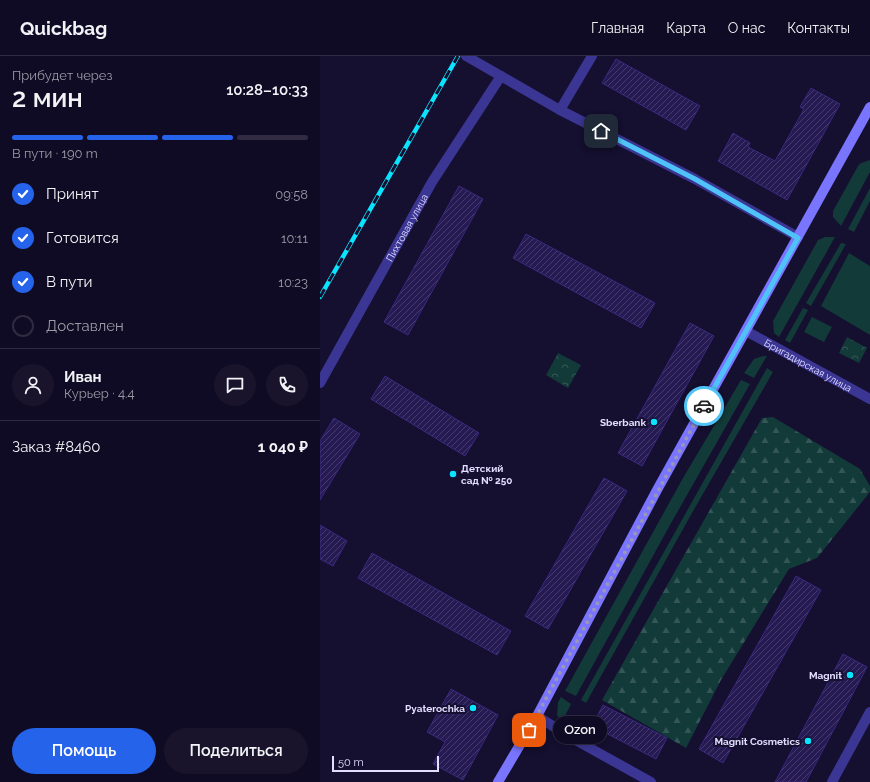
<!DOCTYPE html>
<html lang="ru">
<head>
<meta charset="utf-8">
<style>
	body { margin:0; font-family:Raleway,sans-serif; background:#19142c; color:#f1f3f6; height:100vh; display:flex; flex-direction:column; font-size:15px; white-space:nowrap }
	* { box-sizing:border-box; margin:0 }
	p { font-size:13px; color:#9c9ba6 }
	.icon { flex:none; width:22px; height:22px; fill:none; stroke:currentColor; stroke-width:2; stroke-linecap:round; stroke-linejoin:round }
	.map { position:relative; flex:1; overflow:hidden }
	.side { display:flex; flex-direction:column; background:#100b24; width:320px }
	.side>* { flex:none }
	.scale { position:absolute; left:12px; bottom:10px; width:107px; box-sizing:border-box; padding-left:4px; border:2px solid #e2deff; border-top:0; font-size:11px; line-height:14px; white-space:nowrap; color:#e2deff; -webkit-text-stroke:3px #150f30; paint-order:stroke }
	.pin { position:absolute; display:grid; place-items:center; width:34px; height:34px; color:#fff; margin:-17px; border-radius:8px; box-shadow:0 2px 6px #0006 }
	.courier { position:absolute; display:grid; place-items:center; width:40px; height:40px; margin:-20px; border:3px solid #4fc3f7; border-radius:50%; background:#fff; color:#222; box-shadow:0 1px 5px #0007 }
	.bubble { position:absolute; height:28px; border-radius:14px; background:#100b24; box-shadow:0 2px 6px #0003,0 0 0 1px #302b41; font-size:13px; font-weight:600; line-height:28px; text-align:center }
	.overview em { font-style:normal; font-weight:600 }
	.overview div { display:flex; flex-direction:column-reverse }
	.overview { display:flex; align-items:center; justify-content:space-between; height:68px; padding:0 12px }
	h1 { font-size:26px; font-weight:600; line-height:30px }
	.bar { display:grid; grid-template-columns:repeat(4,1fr); gap:6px 4px; align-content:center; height:48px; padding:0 12px }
	.bar i { height:5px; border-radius:3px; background:#302b41 }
	.bar .current { background:#2563eb }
	.bar p { grid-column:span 4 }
	.line { display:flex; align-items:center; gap:10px; padding:0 12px; border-top:1px solid #302b41 }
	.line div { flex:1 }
	.round { display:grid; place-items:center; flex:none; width:42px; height:42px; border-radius:21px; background:#19142c }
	ol { padding:0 12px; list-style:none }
	li { display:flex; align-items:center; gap:12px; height:44px }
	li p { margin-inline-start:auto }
	li .icon { padding:4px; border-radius:50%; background:#2563eb; color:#fff; stroke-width:4 }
	li:last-child { color:#9c9ba6 }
	li i { width:22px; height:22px; border:2px solid #302b41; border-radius:50% }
	.button { display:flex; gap:8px; margin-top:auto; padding:8px 12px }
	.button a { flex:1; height:46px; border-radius:24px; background:#2563eb; color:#fff; font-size:16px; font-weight:600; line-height:46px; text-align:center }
	.button a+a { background:#19142c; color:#f1f3f6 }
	header { display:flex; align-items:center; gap:24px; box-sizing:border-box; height:56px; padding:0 20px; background:#100b24; border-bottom:1px solid #302b41 }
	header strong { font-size:19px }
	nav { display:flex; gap:22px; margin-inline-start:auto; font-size:14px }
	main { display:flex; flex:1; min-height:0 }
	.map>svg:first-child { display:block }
	.grass { fill:#123a39 }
	.forest { fill:url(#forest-firs) }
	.park { fill:url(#park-crowns) }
	.building { fill:url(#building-hatch); stroke:#3b2981 }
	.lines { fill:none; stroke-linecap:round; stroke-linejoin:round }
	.street { stroke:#3b3693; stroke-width:10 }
	.secondary { stroke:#7a75ff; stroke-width:10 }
	.rail-casing { stroke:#0ae4ff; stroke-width:4.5 }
	.rail { stroke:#150f30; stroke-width:3; stroke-dasharray:9; stroke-linecap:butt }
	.done { stroke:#9a96b7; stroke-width:4; stroke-dasharray:0 7.2 }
	.route { stroke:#4fc3f7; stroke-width:5 }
	.poi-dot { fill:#0ae4ff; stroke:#150f30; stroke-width:1.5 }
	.labels { text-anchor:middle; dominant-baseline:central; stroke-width:4; stroke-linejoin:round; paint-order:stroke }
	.street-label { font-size:10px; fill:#e2deff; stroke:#150f30 }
	.poi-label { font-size:10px; font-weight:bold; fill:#e2deff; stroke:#150f30; text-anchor:end }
</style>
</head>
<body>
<header>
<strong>Quickbag</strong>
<nav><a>Главная</a><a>Карта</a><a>О нас</a><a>Контакты</a></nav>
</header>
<main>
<section class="side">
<div class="overview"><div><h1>2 мин</h1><p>Прибудет через</p></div><em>10:28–10:33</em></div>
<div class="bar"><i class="current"></i><i class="current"></i><i class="current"></i><i></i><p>В пути · 190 m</p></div>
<ol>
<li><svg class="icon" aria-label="check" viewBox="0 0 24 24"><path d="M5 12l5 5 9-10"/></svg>Принят<p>09:58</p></li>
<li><svg class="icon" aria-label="check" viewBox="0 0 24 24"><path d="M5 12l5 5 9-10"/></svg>Готовится<p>10:11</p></li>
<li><svg class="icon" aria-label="check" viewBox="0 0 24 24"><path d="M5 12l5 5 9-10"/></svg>В пути<p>10:23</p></li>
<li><i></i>Доставлен</li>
</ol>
<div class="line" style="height:72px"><a class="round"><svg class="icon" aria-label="person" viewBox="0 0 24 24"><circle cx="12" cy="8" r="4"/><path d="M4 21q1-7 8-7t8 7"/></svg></a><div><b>Иван</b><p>Курьер · 4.4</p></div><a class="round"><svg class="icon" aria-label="chat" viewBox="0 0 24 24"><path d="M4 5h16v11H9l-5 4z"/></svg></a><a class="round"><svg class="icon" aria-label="phone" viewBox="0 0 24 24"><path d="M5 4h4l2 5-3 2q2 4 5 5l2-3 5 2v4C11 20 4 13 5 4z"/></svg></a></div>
<div class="line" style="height:52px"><div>Заказ #8460</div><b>1 040 ₽</b></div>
<div class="button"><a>Помощь</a><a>Поделиться</a></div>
</section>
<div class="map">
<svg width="550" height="726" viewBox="0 0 550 726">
	<defs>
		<pattern id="forest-firs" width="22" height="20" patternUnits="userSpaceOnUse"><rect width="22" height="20" fill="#123a39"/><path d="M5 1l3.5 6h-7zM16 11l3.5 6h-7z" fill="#345657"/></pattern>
		<pattern id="park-crowns" width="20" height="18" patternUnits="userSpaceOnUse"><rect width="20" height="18" fill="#123a39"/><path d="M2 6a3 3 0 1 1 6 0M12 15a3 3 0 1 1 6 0" fill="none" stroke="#345657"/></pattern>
		<pattern id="building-hatch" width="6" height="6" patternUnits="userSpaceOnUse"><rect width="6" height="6" fill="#261a53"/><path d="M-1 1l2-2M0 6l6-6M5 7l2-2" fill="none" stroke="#453b6d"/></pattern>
	</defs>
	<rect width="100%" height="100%" fill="#150f30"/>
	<g class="grass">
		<path d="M550,104V116L521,170L513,161V155L538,110L541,107Z"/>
		<path d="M550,132V145L534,176L528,173Z"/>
		<path d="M505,181H515L459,281L454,277L453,265L498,184Z"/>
		<path d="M521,187L526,188L491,250L486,247Z"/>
		<path d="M529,197L550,210V279L501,250Z"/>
		<path d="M483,252L488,254L470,287L465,284Z"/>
		<path d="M492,261L512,271L504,286L484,276Z"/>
		<path d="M443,300H447L434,322L424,317L434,303Z"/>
		<path d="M447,312L453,316L372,457L266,647L261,644Z"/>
		<path d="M421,324L430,328L350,469L256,640L245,635L363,422Z"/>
		<path d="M241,641L251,648L243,664L237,660L238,646Z"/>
	</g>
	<path class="forest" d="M453,361L540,413L550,430V436L497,502L469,513L401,624L366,692L282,644L442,362Z"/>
	<g class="park">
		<path d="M527,281L547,292L539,307L519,297Z"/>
		<path d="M238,297L261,309L248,332L226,319Z"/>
	</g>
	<g class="building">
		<path d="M296,3L380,50L366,74L282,27Z"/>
		<path d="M491,32L520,48L467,144L398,105L413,77L430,87L428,91L455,105L484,53L480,51Z"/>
		<path d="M139,130L163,143L88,279L64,266Z"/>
		<path d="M206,178L335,247L321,272L193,202Z"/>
		<path d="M370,267L394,280L322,410L298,397Z"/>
		<path d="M65,320L159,377L145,400L51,343Z"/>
		<path d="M14,362L40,378L0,444V385Z"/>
		<path d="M284,422L307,435L228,573L205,560Z"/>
		<path d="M0,469L27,485L13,510L0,503Z"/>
		<path d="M52,497L191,575L177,599L38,522Z"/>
		<path d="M476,520L501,534L403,707L379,693Z"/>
		<path d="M523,598L547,611L486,726H455Z"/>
		<path d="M131,633L178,659L143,724L113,708L125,686L107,676Z"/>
		<path d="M283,649L347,682L336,703L272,670Z"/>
	</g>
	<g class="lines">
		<g class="street">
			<path d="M146,0L240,54L375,123L478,181"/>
			<path d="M240,54L272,0"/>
			<path id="s1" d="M426,275L550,343"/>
			<path id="s2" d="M0,327L112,126L181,20"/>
			<path d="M217,660L250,681L331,726"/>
			<path d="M512,726L550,656"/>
		</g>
		<path class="secondary" d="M178,726L217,660L337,434L550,51"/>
		<g class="rail-casing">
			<path id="rail" d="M0,241L138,0"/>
		</g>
		<use href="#rail" class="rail"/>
	</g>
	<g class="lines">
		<path class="done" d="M209,674L384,350"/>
		<path class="route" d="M281,75L375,123L478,182L384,350"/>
	</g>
	<g class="poi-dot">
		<circle cx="334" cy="366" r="4"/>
		<circle cx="133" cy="418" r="4"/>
		<circle cx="530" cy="619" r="4"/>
		<circle cx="153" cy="652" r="4"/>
		<circle cx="488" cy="685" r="4"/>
	</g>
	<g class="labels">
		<g class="street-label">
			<text stroke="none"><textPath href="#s2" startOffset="178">Пихтовая улица</textPath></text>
			<text stroke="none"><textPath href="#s1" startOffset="71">Бригадирская улица</textPath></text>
		</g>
		<g class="poi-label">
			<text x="326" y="366">Sberbank</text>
			<text x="141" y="412" text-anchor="start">Детский<tspan x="141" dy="12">сад № 250</tspan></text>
			<text x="522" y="619">Magnit</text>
			<text x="145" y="652">Pyaterochka</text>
			<text x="480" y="685">Magnit Cosmetics</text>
		</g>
	</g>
</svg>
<div class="scale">50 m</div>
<div class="pin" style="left:209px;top:674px;background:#ea580c"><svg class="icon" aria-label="bag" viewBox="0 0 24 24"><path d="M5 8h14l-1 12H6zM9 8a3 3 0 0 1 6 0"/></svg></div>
<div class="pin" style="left:281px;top:75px;background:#1f2937"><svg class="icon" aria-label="home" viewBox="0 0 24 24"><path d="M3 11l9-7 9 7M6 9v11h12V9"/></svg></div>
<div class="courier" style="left:384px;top:350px"><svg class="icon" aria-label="car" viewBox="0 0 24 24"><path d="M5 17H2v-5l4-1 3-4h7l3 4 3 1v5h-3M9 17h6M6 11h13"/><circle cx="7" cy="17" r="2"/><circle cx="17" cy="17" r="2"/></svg></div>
<div class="bubble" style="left:233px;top:660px;width:54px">Ozon</div>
</div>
</main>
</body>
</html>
